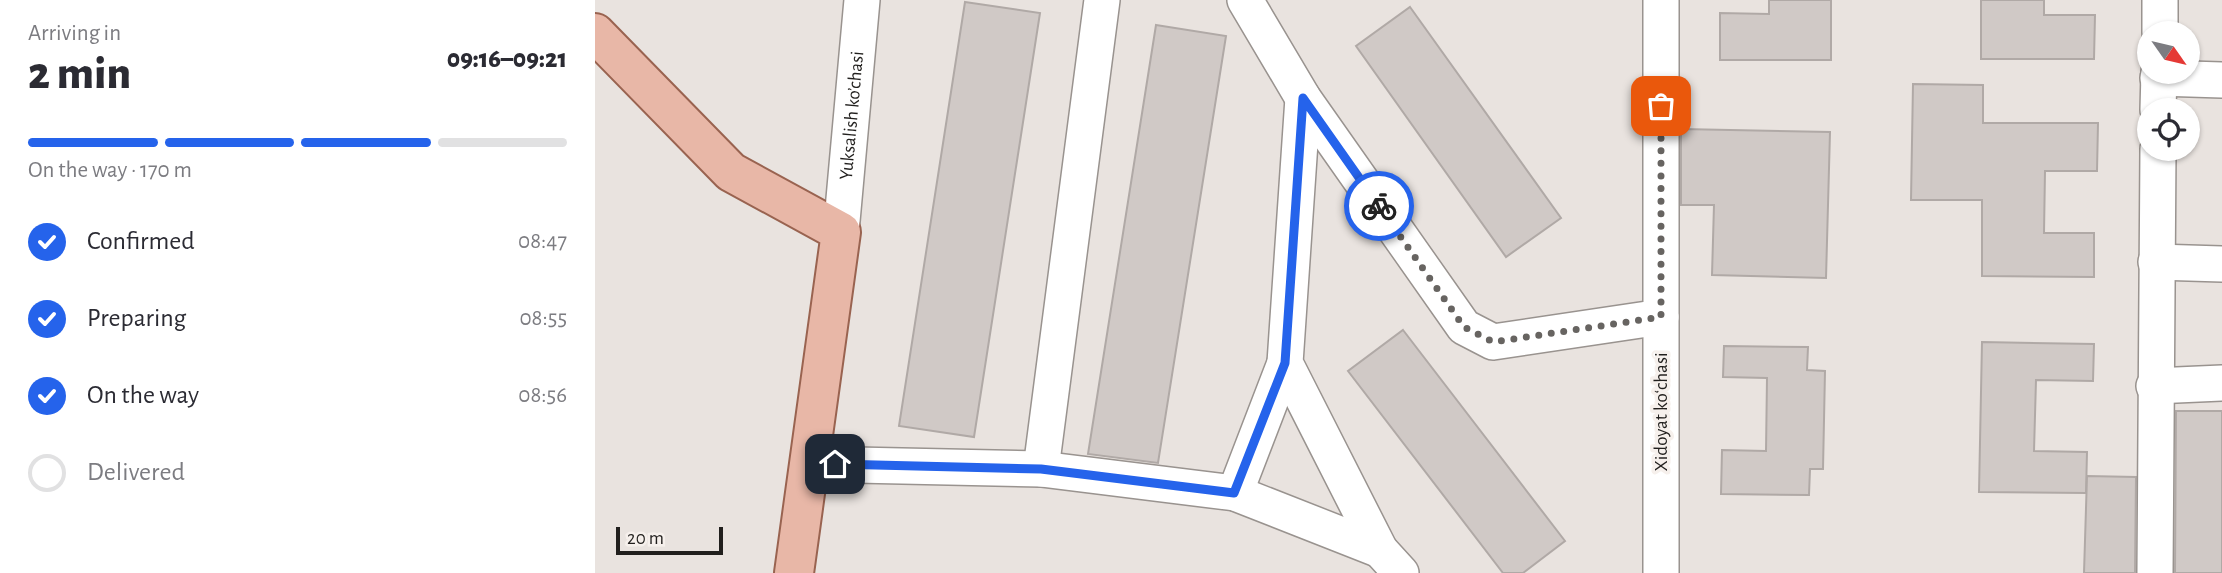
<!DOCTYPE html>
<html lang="en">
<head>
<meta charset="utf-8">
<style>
	body { margin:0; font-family:"Alegreya Sans",sans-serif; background:#f2f2f3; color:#2b2b33; height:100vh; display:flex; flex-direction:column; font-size:26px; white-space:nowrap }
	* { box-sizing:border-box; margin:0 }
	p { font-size:23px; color:#7c7c81 }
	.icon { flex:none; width:38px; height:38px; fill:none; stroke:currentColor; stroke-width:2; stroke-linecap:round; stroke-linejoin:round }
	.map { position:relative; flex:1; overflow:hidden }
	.sheet { display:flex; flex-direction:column; background:#fff; width:595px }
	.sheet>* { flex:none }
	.needle { width:46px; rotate:124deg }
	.controls { position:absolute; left:1542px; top:21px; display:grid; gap:14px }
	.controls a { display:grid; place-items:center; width:63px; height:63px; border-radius:50%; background:#fff; box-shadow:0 2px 5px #0004; font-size:35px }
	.scale { position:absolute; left:21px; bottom:18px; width:107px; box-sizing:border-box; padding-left:7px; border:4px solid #211f1d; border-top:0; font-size:19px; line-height:24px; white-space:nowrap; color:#211f1d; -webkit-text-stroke:5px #f6f0ec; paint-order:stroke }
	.pin { position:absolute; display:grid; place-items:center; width:60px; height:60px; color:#fff; margin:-30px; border-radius:14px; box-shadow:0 4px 10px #0006 }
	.courier { position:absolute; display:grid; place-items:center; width:70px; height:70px; margin:-35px; border:5px solid #2563eb; border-radius:50%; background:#fff; color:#222; box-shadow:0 2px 9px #0007 }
	.head em { font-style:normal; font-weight:800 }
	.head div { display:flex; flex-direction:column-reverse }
	.head { display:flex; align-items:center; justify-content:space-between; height:119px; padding:0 28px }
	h1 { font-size:46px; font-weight:800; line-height:52px }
	.bar { display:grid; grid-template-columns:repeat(4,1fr); gap:10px 7px; align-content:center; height:84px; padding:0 28px }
	.bar i { height:9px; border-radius:5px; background:#e1e1e2 }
	.bar .active { background:#2563eb }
	.bar p { grid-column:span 4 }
	ol { padding:0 28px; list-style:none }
	li { display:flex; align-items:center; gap:21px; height:77px }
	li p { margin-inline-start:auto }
	li .icon { padding:7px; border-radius:50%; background:#2563eb; color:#fff; stroke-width:4 }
	li:last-child { color:#7c7c81 }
	li i { width:38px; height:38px; border:4px solid #e1e1e2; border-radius:50% }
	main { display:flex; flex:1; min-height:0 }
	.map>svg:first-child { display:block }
	.building { fill:#d0c9c6; stroke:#b0a9a6; stroke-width:2 }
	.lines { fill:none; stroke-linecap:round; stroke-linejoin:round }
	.minor-casing { stroke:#99938f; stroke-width:38 }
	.major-casing { stroke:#996350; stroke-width:42 }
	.minor { stroke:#fff; stroke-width:35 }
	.major { stroke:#e8b7a7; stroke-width:38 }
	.done { stroke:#676461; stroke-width:7; stroke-dasharray:0 12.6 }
	.route { stroke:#2563eb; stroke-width:9 }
	.labels { text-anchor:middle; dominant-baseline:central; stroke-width:7; stroke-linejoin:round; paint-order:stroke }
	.street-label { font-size:19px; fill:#211f1d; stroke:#f6f0ec }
</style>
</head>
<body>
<main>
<section class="sheet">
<div class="head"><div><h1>2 min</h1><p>Arriving in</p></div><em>09:16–09:21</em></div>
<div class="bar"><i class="active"></i><i class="active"></i><i class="active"></i><i></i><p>On the way · 170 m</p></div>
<ol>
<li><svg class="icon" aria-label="check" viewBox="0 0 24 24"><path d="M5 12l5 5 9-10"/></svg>Confirmed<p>08:47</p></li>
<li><svg class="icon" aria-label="check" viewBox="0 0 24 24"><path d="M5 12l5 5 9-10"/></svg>Preparing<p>08:55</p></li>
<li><svg class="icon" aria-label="check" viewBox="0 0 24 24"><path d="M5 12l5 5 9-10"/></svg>On the way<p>08:56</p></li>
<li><i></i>Delivered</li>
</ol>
</section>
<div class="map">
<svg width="1627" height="573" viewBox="0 0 1627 573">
	<rect width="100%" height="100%" fill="#e9e3df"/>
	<g class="building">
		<path d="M1174,0H1236V60H1125V13L1174,14Z"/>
		<path d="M1386,0H1449V15H1500L1499,59H1386Z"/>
		<path d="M370,2L445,13L379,437L304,426Z"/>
		<path d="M815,7L966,218L911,257L761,46Z"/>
		<path d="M561,25L631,36L563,463L493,454Z"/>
		<path d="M1318,84L1388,85V123H1503L1502,171H1450L1449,233H1499V277L1387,276V200H1316Z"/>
		<path d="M1086,129L1235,132L1231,278L1117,275L1119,205H1086Z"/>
		<path d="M808,330L970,541L928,573H908L753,371Z"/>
		<path d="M1387,342L1499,344L1498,381L1441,380L1439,451L1492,452L1491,493L1384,492Z"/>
		<path d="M1129,346L1213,347L1212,370L1230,371L1228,469H1215L1214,495L1126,494L1127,450L1171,451L1172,378L1128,377Z"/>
		<path d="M1581,411H1627V573H1580Z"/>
		<path d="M1492,476L1541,477L1540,573H1489Z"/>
	</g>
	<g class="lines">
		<g class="minor-casing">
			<g id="minor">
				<path d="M650,0L708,98L869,327L898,342L1066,317"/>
				<path d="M1066,0V573"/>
				<path d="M1565,33V0"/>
				<path d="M1563,78L1627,80"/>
				<path d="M708,98L690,363L785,550L806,573"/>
				<path d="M1563,110L1564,72"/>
				<path id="s1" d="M246,232L267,0"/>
				<path d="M1561,262L1627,264"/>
				<path d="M1559,386L1627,383"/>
				<path d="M214,464L446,469L640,493L785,550"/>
				<path d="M446,469L507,0"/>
				<path d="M640,493L690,363"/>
				<path d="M1560,573L1563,149"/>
			</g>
		</g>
		<g class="major-casing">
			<path id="major" d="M0,33L136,172L246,232L199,573"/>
		</g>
		<use href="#minor" class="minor"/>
		<use href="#major" class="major"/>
	</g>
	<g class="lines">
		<path class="done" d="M784,206L869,327L898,342L1066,317V106"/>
		<path class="route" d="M240,464L446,469L639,493L690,363L708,98L784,206"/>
	</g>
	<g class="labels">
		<g class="street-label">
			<text stroke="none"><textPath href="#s1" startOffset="117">Yuksalish ko’chasi</textPath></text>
			<text transform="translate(1066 412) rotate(-90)">Xidoyat koʻchasi</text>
		</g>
	</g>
</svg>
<div class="controls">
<a><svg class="needle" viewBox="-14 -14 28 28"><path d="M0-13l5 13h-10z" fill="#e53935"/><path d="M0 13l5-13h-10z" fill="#7c7c81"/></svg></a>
<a><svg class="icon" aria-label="locate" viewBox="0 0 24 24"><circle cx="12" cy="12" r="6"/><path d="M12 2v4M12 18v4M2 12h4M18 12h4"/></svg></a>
</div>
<div class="scale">20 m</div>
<div class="pin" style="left:1066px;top:106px;background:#ea580c"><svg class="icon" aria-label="bag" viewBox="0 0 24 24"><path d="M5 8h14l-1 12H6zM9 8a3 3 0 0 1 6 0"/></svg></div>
<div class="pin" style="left:240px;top:464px;background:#1f2937"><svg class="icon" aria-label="home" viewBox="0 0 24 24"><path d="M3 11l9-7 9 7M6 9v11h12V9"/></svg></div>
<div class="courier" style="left:784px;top:206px"><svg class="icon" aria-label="bike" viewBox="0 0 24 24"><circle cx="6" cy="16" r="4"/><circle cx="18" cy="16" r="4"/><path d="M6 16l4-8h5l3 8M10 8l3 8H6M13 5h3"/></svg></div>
</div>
</main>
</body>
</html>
